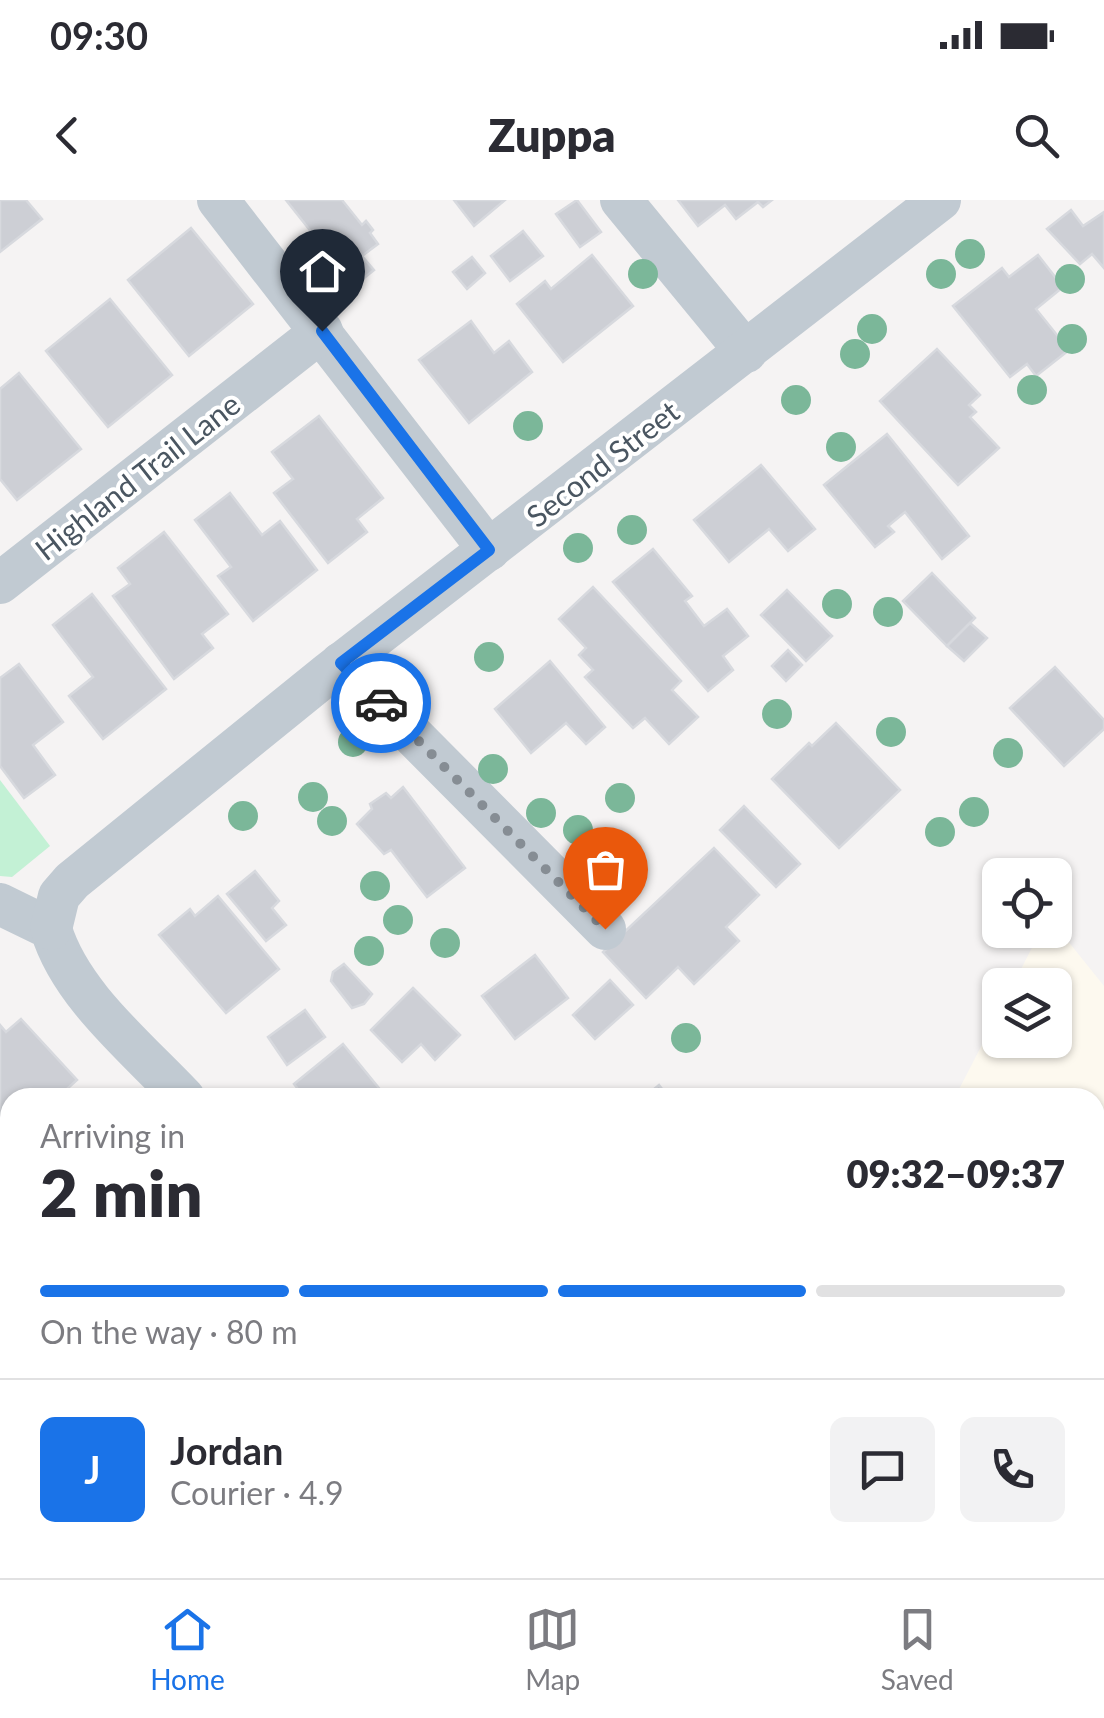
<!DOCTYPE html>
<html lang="en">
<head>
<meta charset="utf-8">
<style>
	body { margin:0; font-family:Lato,sans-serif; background:#f2f2f3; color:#2b2b33; height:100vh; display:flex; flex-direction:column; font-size:38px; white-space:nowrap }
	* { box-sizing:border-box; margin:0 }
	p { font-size:32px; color:#7c7c81 }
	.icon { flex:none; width:55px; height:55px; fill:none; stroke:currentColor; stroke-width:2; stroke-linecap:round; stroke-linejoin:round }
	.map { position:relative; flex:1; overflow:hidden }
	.details { position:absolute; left:0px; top:888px; width:1105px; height:492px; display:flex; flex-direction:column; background:#fff; border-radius:30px 30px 0 0; box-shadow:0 2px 8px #0004 }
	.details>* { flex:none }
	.buttons { position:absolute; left:982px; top:658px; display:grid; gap:20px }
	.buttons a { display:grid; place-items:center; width:90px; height:90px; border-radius:15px; background:#fff; box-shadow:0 2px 8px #0004; font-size:50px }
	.pin { position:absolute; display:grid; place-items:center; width:85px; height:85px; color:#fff; margin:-102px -42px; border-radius:50% 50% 50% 0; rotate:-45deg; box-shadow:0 0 10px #0007 }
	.pin .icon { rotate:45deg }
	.courier { position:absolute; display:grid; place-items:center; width:100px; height:100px; margin:-50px; border:8px solid #1a73e8; border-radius:50%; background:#fff; color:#222; box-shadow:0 2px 12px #0007 }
	.head em { font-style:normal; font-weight:800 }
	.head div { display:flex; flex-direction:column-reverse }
	.head { display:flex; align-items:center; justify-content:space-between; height:170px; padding:0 40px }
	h1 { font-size:65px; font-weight:800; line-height:75px }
	.bar { display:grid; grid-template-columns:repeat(4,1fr); gap:15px 10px; align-content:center; height:120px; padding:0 40px }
	.bar i { height:12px; border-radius:8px; background:#e1e1e2 }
	.bar .selected { background:#1a73e8 }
	.bar p { grid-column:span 4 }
	.line { display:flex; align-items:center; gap:25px; padding:0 40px; border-top:2px solid #e1e1e2 }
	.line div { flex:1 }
	.round { display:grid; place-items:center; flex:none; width:105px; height:105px; border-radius:15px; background:#f2f2f3 }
	.status { display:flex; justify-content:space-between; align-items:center; height:70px; padding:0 50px; background:#fff; direction:ltr }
	.status svg { height:28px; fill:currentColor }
	header { display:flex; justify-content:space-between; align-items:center; height:130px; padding:0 40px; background:#fff; font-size:45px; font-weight:800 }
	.tabs { display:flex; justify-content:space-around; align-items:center; height:140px; border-top:2px solid #e1e1e2; background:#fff; font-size:28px; color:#7c7c81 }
	.tabs a { display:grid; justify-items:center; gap:5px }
	.tabs .selected { color:#1a73e8 }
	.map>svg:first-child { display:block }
	.commercial { fill:#fdf9ef }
	.green { fill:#c3f1d5 }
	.building { fill:#cdcfd5; stroke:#d7d9de; stroke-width:2.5 }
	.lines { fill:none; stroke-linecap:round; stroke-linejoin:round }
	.minor { stroke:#c1cad2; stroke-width:42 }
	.tree { fill:#7bb799 }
	.done { stroke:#868d94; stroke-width:10; stroke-dasharray:0 18 }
	.route { stroke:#1a73e8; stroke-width:12 }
	.labels { text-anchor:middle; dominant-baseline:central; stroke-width:8; stroke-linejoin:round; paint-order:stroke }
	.street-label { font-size:30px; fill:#4a5661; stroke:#fff }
</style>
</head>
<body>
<div class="status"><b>09:30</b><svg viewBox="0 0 49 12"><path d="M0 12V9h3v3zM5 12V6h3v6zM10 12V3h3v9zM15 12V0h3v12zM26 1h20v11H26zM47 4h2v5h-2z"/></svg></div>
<header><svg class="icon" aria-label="back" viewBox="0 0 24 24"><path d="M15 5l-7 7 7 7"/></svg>Zuppa<svg class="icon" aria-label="search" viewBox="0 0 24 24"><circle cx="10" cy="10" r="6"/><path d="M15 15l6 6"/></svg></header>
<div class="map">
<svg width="1104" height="1378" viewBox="0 0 1104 1378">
	<rect width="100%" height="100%" fill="#f5f3f3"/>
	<g class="commercial">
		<path d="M1055,725L1104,786V1378H688L680,1370H1095V898L955,897L1000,810V840H1055V785H1013L1041,730H1055Z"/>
		<path d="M418,1370H584L591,1378H409Z"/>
	</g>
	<path class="green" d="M0,580L50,646L12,677L0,676Z"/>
	<g class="building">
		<path d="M0,0H26L42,19L0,52Z"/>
		<path d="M286,0H342L362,25L366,21L373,30L370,33L378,44L362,56L374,70L354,86Z"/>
		<path d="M454,0H505L474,26Z"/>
		<path d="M577,0L601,32L580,47L556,14Z"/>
		<path d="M678,0H772L763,7L758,2L736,19L725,5L698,26Z"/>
		<path d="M1071,10L1083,26L1104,12V68L1092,54L1080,64L1047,29Z"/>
		<path d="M191,28L253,104L189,156L128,80Z"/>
		<path d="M523,31L543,56L510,81L491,56Z"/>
		<path d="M592,55L633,106L563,162L517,104L545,81L551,89Z"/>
		<path d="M1038,55L1063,87L1036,109L1069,150L1036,176L1027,164L1010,177L953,106L1002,68L1009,77Z"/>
		<path d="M472,57L485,73L467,89L453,72Z"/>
		<path d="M110,99L172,175L108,227L46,151Z"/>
		<path d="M471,121L494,153L509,141L532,172L469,223L419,160Z"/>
		<path d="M937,149L980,195L969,205L976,212L970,217L999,248L958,285L880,201Z"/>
		<path d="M19,173L81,249L17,300L0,279V189Z"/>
		<path d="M319,216L383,298L357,319L367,332L328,363L274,293L293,279L272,252Z"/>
		<path d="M887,234L969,336L942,359L905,312L888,326L894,332L875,347L824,285Z"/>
		<path d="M761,265L815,329L788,351L769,329L729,362L694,320Z"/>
		<path d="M230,293L262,335L280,321L317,370L253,421L218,376L231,367L195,320Z"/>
		<path d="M164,332L228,414L202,434L213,448L174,479L113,396L130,384L118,368Z"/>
		<path d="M653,349L692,396L685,401L704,426L727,409L748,436L723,456L733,470L708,491L613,382Z"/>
		<path d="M932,373L975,418L947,446L903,401Z"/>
		<path d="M593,387L681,481L672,490L698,517L669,544L645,518L633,528L585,477L593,470L579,455L586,448L559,419Z"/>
		<path d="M787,390L832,436L806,461L761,415Z"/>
		<path d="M92,394L166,489L103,539L69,496L93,477L53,425Z"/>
		<path d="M970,423L987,438L964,461L947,446Z"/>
		<path d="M788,450L802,465L786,481L772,466Z"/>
		<path d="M550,461L605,527L586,544L566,523L531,553L495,509Z"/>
		<path d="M19,464L63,522L33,545L55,575L24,598L0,566V478Z"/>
		<path d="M1055,467L1104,520V529L1064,566L1010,508Z"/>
		<path d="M836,523L900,590L839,648L772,579L809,543L812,546Z"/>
		<path d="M403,587L465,668L427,697L391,650L384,654L357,624L372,609L370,604L386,593L391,598Z"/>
		<path d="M744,606L800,664L776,687L720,630Z"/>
		<path d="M714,648L759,695L726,727L739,741L694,784L678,767L646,798L603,752Z"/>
		<path d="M255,671L279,701L272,708L286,725L266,741L227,694Z"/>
		<path d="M218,696L279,769L226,813L159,735L190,709L195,716Z"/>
		<path d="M535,755L568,798L515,839L482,796Z"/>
		<path d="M344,764L372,794L364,804L352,808L331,781L333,772Z"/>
		<path d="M610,780L633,805L595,839L573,815Z"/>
		<path d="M413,788L460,835L435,860L421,844L402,862L371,830Z"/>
		<path d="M305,810L325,837L287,865L268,837Z"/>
		<path d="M21,819L77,880L57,898H10V915L0,924V825L6,832Z"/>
		<path d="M343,844L387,898H305L294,884Z"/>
		<path d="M659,885L669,898H643Z"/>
		<path d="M10,1232V1345L0,1347V1233Z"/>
		<path d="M880,1370H1056L1063,1378H871Z"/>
	</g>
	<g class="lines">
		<g class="minor">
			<path d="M218,0L489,350"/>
			<path d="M621,0L746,152"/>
			<path d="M0,383L322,131"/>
			<path d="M341,463L605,729"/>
			<path d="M0,704L51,729C70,794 137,848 184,898"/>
			<path d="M51,729L59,696L72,681L330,472L940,0"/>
			<path d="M626,1370L634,1378"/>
			<path d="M335,1378L355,1370"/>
		</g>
	</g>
	<g class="tree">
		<circle cx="970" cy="54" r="15"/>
		<circle cx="643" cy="74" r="15"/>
		<circle cx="941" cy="74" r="15"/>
		<circle cx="1070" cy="79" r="15"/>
		<circle cx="872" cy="129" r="15"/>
		<circle cx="1072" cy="139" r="15"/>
		<circle cx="855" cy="154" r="15"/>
		<circle cx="1032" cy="190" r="15"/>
		<circle cx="796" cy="200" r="15"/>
		<circle cx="528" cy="226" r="15"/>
		<circle cx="841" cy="247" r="15"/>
		<circle cx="632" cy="330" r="15"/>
		<circle cx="578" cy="348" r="15"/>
		<circle cx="837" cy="404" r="15"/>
		<circle cx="888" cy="412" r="15"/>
		<circle cx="489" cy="457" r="15"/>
		<circle cx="777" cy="514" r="15"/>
		<circle cx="891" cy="532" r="15"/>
		<circle cx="353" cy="542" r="15"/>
		<circle cx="1008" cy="553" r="15"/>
		<circle cx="493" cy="569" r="15"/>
		<circle cx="313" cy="597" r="15"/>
		<circle cx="620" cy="598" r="15"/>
		<circle cx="974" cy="612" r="15"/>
		<circle cx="541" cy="613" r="15"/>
		<circle cx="243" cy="616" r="15"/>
		<circle cx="332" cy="621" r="15"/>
		<circle cx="578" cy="630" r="15"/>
		<circle cx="940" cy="632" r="15"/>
		<circle cx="375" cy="686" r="15"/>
		<circle cx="398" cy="720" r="15"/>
		<circle cx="445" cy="743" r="15"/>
		<circle cx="369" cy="751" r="15"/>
		<circle cx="686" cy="838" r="15"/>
	</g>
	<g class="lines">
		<path class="done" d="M381,503L605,729"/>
		<path class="route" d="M322,131L489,350L341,463L381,503"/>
	</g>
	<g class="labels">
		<g class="street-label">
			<text transform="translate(602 263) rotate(-38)">Second Street</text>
			<text transform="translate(137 276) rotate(-38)">Highland Trail Lane</text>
		</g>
	</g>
</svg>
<div class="buttons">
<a><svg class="icon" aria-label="locate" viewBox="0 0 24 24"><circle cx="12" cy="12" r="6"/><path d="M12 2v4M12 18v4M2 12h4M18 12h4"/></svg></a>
<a><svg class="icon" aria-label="layers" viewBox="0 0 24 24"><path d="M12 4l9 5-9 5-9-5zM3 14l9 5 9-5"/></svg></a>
</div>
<div class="pin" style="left:605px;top:729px;background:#ea580c"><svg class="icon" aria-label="bag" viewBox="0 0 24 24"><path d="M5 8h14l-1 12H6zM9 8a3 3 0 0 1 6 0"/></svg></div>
<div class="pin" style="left:322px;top:131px;background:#1f2937"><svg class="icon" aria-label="home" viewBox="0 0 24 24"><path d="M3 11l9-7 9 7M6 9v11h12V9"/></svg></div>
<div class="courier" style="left:381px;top:503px"><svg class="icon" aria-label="car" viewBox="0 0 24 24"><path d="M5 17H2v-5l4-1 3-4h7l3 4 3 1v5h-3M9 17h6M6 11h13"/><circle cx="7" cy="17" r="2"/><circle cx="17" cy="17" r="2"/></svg></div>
<section class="details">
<div class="head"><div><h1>2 min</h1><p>Arriving in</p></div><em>09:32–09:37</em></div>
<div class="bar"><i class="selected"></i><i class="selected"></i><i class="selected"></i><i></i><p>On the way · 80 m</p></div>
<div class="line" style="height:180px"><b class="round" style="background:#1a73e8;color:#fff">J</b><div><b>Jordan</b><p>Courier · 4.9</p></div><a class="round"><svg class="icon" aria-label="chat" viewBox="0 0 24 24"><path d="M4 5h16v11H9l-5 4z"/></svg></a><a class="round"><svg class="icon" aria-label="phone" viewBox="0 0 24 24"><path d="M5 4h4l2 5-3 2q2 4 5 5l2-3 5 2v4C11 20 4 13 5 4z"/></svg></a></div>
</section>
</div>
<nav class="tabs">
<a class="selected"><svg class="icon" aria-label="home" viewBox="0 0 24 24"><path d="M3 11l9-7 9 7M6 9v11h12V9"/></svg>Home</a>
<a><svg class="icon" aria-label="map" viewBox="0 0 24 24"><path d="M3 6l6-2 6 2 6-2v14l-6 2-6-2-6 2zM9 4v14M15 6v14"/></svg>Map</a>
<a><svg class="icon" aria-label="saved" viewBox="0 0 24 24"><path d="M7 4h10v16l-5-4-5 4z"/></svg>Saved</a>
</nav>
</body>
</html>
